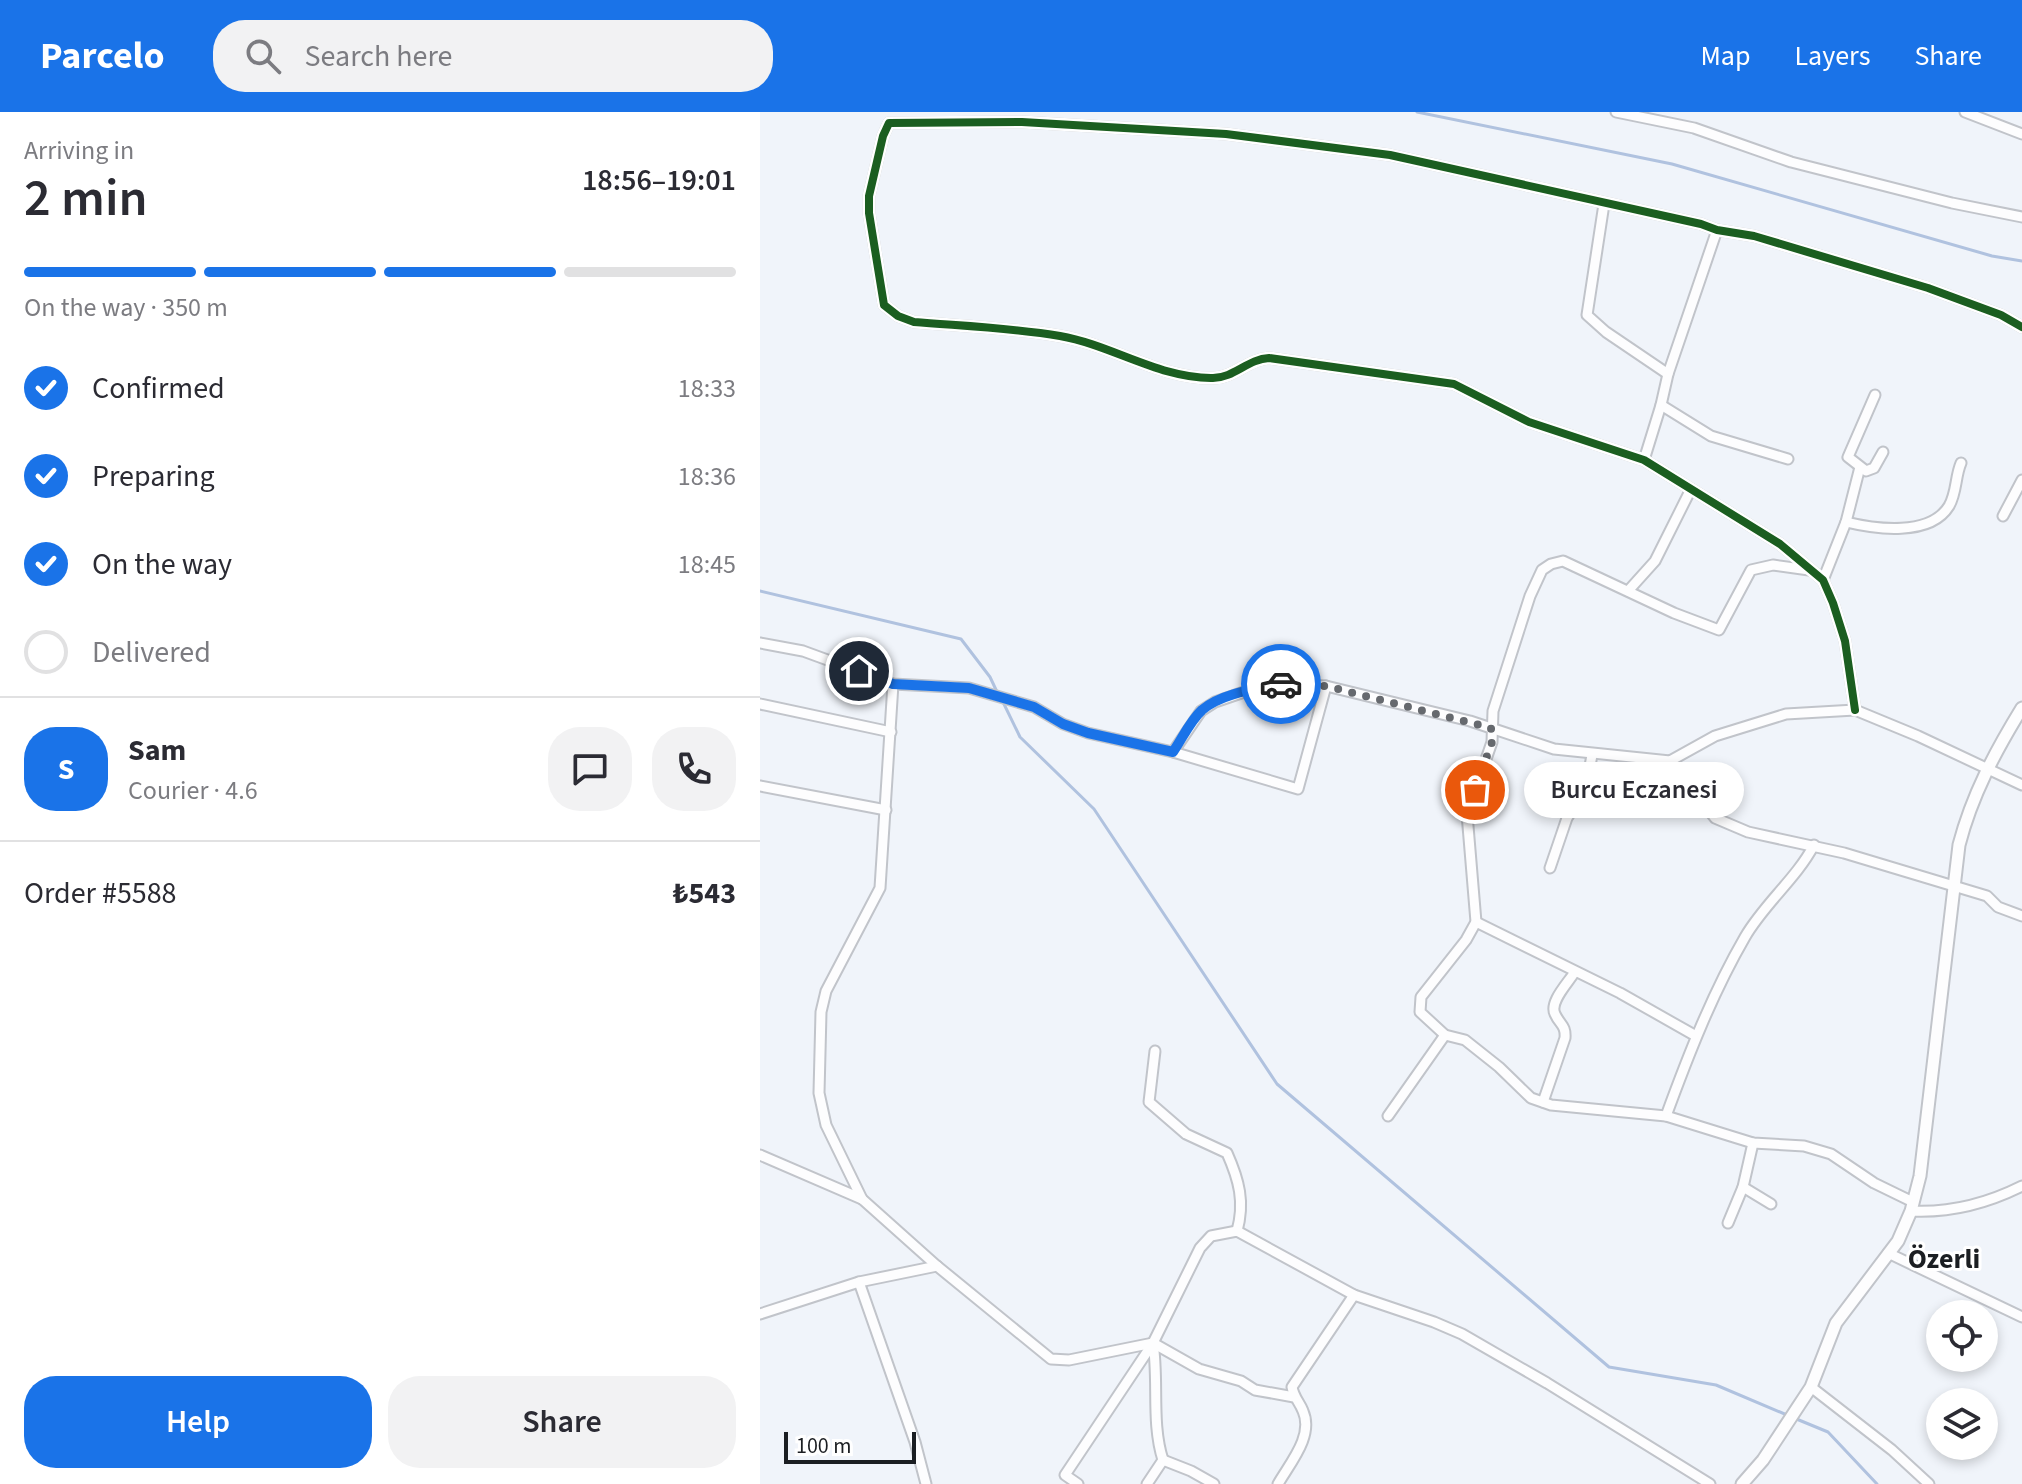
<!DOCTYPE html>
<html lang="en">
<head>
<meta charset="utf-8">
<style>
	body { margin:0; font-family:"Source Sans 3",sans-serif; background:#f2f2f3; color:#2b2b33; height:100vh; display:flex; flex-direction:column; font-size:30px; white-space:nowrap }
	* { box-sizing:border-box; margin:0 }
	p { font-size:26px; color:#7c7c81 }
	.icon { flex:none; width:44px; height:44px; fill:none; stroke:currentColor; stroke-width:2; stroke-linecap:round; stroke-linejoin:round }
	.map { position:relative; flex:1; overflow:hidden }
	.drawer { display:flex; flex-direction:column; background:#fff; width:760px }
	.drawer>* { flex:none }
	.buttons { position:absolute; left:1166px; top:1188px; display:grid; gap:16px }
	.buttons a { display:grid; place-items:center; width:72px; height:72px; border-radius:50%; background:#fff; box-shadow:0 4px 12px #0003; font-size:40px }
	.scale { position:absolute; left:24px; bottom:20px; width:132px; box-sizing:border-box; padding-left:8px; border:4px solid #1b1e22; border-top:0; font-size:22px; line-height:28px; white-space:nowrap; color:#1b1e22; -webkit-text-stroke:6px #fff; paint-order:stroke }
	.pin { position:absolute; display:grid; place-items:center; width:68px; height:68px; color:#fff; margin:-34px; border:4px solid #fff; border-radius:50%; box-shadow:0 2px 8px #0007 }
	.courier { position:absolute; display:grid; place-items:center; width:80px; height:80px; margin:-40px; border:6px solid #1a73e8; border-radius:50%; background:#fff; color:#222; box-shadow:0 2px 10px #0007 }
	.bubble { position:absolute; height:56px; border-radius:28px; background:#fff; box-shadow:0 4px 12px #0003; font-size:26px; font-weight:600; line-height:56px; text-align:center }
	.head em { font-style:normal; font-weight:600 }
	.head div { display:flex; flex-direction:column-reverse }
	.head { display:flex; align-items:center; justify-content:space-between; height:136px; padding:0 24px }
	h1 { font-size:52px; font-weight:600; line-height:60px }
	.bar { display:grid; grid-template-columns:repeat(4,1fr); gap:12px 8px; align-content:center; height:96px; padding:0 24px }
	.bar i { height:10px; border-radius:6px; background:#e1e1e2 }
	.bar .active { background:#1a73e8 }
	.bar p { grid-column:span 4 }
	.line { display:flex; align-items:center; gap:20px; padding:0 24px; border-top:2px solid #e1e1e2 }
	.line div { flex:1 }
	.round { display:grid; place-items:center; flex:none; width:84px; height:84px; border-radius:32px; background:#f2f2f3 }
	ol { padding:0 24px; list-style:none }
	li { display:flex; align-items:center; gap:24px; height:88px }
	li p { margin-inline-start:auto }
	li .icon { padding:8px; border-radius:50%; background:#1a73e8; color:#fff; stroke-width:4 }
	li:last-child { color:#7c7c81 }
	li i { width:44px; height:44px; border:4px solid #e1e1e2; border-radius:50% }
	.cta { display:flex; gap:16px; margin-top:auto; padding:16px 24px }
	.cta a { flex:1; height:92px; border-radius:32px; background:#1a73e8; color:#fff; font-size:32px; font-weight:600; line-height:92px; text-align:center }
	.cta a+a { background:#f2f2f3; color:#2b2b33 }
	header { display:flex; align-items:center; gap:48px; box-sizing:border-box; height:112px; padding:0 40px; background:#1a73e8; color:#fff }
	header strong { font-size:38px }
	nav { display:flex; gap:44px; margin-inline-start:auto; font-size:28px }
	.search { width:560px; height:72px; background:#f2f2f3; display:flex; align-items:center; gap:20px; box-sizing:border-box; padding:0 28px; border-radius:32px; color:#7c7c81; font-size:30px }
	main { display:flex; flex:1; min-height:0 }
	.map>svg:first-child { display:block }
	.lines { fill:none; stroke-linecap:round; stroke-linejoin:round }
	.stream { stroke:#b0c2df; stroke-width:3 }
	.minor-casing { stroke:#c1c4ca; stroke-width:13 }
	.tertiary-casing { stroke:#c1c4ca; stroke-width:15 }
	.minor { stroke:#fdfdfe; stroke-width:9 }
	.tertiary { stroke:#fdfdfe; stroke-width:11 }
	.cycleway-casing { stroke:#fff; stroke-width:13 }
	.cycleway { stroke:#1b5e20; stroke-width:8 }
	.done { stroke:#66696e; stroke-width:8; stroke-dasharray:0 14.4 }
	.route { stroke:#1a73e8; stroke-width:10 }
	.labels { text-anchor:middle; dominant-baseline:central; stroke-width:6; stroke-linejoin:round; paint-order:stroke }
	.district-label { font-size:28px; font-weight:bold; fill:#1b1e22; stroke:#fff }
</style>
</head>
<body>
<header>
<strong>Parcelo</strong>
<div class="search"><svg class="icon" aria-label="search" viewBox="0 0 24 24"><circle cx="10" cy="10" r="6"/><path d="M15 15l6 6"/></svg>Search here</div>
<nav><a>Map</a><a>Layers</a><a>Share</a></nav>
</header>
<main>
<section class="drawer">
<div class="head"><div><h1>2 min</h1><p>Arriving in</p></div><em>18:56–19:01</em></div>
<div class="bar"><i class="active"></i><i class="active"></i><i class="active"></i><i></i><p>On the way · 350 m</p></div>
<ol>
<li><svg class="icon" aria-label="check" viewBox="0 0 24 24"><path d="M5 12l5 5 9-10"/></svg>Confirmed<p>18:33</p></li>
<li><svg class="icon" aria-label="check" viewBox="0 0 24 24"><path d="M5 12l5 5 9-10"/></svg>Preparing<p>18:36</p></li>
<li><svg class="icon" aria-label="check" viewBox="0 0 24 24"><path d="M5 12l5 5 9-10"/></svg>On the way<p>18:45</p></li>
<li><i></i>Delivered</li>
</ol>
<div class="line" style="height:144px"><b class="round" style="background:#1a73e8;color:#fff">S</b><div><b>Sam</b><p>Courier · 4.6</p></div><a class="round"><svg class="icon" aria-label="chat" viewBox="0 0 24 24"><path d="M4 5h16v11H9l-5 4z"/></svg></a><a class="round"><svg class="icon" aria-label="phone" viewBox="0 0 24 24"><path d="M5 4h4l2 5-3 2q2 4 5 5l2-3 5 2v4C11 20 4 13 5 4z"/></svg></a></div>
<div class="line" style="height:104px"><div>Order #5588</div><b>₺543</b></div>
<div class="cta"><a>Help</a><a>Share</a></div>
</section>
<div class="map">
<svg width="1262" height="1372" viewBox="0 0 1262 1372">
	<rect width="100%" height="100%" fill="#f0f4fa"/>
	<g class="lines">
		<g class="stream">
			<path d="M657,0L912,52L1232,144L1262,149"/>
			<path d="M0,479L201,527L230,565L238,582"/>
			<path d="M242,588L260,625L334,697L517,972L849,1255L956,1273L1027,1303"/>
			<path d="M1034,1306L1068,1320L1117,1372"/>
		</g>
		<g class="minor-casing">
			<g id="minor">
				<path d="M856,0L934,16L1031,50L1192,91L1262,105"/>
				<path d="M1205,0L1262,22"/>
				<path d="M844,92L827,203L846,220L908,262"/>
				<path d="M1115,283L1088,345L1106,359L1114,356L1123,340"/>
				<path d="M901,293L951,324L1028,347"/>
				<path d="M884,348L901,293L908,262L957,118"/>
				<path d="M1243,404L1262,368"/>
				<path d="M1086,410C1115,417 1170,425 1189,394C1197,380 1195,365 1201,351"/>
				<path d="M1049,458L1013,453L991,458L959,518L914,501L803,449L791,452L782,458L770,484L733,599L732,630L707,702L716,810L706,828L661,885L660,900L685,923L705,928L739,955L771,986L791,993L906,1004L993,1031L1044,1034L1071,1042L1114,1071L1153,1090"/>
				<path d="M1063,468L1086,410L1100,355"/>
				<path d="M868,479L895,449L931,377"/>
				<path d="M0,531L43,539L133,572L209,576L274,595L303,612L328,621L413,640L538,677L566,574"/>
				<path d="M133,572L120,776L66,879L61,900L59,981L66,1013L102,1087L177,1154L291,1247L309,1248L393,1231L439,1257L481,1269L495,1278L534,1285"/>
				<path d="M0,592L131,620"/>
				<path d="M1095,598L1085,529L1073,491L1063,468L1020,432L884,348L769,310L694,272L509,246C488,247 474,266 453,266C400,267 352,233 300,224C253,216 202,214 154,210L138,204L124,193L109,101V84L123,24L129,11L262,10L466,22L630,43L941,112L957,118L994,124L1168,176L1241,203L1262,215"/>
				<path d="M413,640L441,599L455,590L487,579L523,572L566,574L710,609L794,637L910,649L955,624L1026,602L1095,598L1158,624L1262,673"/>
				<path d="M910,649L955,706L988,720L1084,741L1227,784L1238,795L1262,804"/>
				<path d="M0,674L126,698"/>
				<path d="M790,756L807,706L826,676L832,643"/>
				<path d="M716,810L860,881L936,924"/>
				<path d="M395,939L389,990L426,1022L467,1041C479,1068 485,1090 477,1119"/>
				<path d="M783,990L805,926C806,913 800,913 795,902C789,890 808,871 814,861"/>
				<path d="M628,1004L685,923"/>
				<path d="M906,1004C928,944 952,882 985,825C1004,792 1036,767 1054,733"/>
				<path d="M0,1043L102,1087"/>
				<path d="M983,1075L1011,1092"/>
				<path d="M1151,1099C1190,1101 1228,1091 1262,1074"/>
				<path d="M968,1111L983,1075L993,1031"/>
				<path d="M1128,1141L1262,1205"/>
				<path d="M99,1170L155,1330L166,1372"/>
				<path d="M0,1202L99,1170L177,1154"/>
				<path d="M393,1231C399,1269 391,1311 403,1348"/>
				<path d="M1051,1275L1132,1338L1169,1372"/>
				<path d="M403,1348L431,1359L454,1372"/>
				<path d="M318,1372L305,1363L393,1231L440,1136L451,1124L477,1119L594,1183L674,1210L702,1222L787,1271L950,1372"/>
				<path d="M387,1372L403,1348"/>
				<path d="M518,1372C530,1351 554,1324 543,1299C539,1289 534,1286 532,1275L594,1183"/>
			</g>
		</g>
		<g class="tertiary-casing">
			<path id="tertiary" d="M982,1372L1003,1348L1051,1275L1076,1211L1138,1129L1151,1099L1160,1064L1199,733C1212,683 1235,640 1262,596"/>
		</g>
		<use href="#minor" class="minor"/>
		<use href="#tertiary" class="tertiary"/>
		<g class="cycleway-casing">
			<path id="cycleway" d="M1095,598L1085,529L1073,491L1063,468L1020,432L884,348L769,310L694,272L509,246C488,247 474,266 453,266C400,267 352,233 300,224C253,216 202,214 154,210L138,204L124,193L109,101V84L123,24L129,11L262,10L466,22L630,43L941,112L957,118L994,124L1168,176L1241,203L1262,215"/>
		</g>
		<use href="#cycleway" class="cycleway"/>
	</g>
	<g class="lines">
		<path class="done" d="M521,572L566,574L731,616L732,630L715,678"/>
		<path class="route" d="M99,559L133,572L209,576L274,595L303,612L328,621L413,640C422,627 430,609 442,598C462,581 496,577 521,572"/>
	</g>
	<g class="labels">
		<g class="district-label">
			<text x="1184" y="1147">Özerli</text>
		</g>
	</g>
</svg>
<div class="buttons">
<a><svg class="icon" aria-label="locate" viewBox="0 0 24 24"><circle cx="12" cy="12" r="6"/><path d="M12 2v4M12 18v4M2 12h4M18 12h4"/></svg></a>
<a><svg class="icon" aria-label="layers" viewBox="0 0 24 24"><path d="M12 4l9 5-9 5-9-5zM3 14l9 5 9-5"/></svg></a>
</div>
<div class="scale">100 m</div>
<div class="pin" style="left:715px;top:678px;background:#ea580c"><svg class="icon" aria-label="bag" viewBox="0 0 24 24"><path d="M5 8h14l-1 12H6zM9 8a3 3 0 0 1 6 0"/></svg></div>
<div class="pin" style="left:99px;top:559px;background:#1f2937"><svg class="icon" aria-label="home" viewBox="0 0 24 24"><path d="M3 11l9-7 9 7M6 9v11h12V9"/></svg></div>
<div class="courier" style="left:521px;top:572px"><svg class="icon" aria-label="car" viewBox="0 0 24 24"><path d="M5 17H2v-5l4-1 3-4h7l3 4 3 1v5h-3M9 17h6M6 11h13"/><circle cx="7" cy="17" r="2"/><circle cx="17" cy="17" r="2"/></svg></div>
<div class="bubble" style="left:764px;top:650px;width:220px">Burcu Eczanesi</div>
</div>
</main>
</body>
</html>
